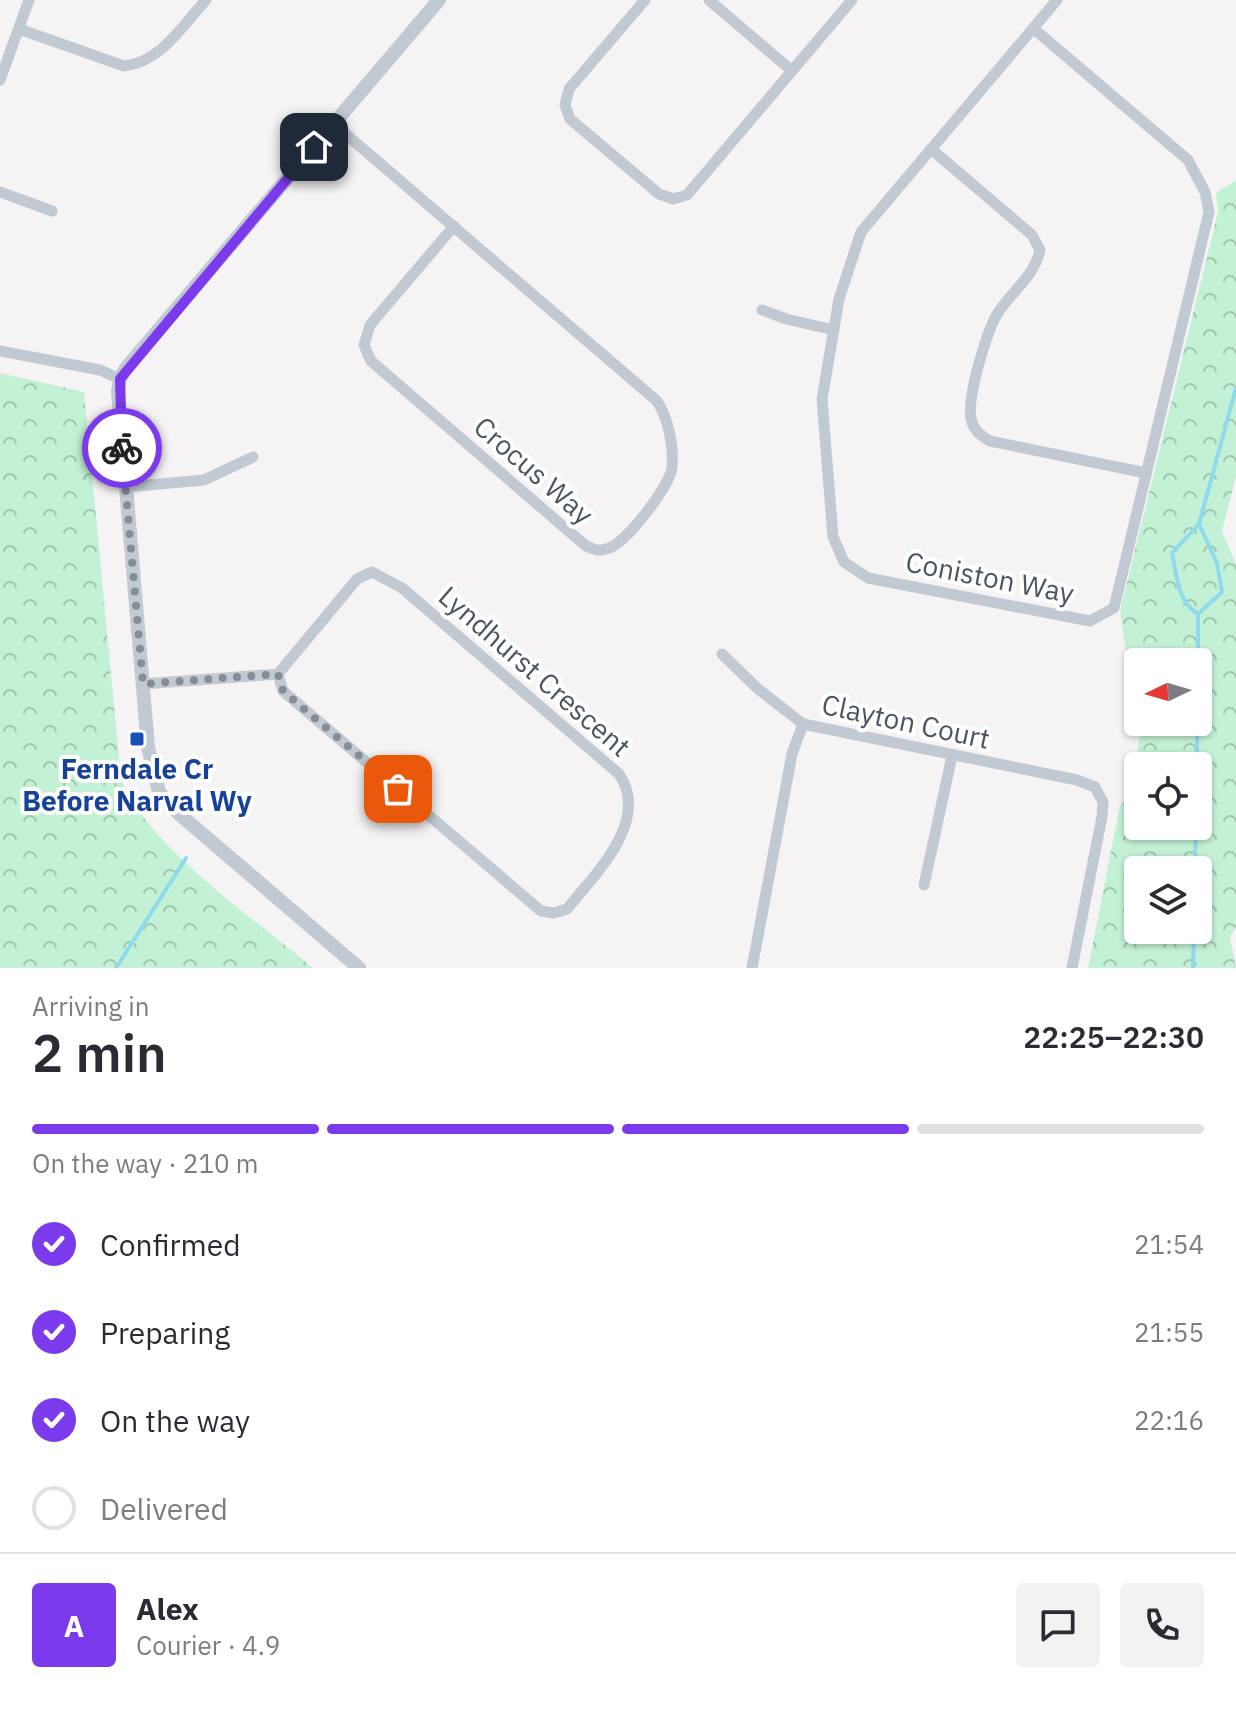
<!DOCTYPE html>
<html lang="en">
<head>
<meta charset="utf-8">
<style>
	body { margin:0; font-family:"IBM Plex Sans",sans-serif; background:#f2f2f3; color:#2b2b33; height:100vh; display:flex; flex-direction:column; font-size:30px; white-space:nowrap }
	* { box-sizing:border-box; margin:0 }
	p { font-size:26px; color:#7c7c81 }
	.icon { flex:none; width:44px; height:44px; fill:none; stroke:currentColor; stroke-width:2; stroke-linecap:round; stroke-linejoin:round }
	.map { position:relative; height:968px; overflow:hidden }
	.details { display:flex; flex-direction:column; background:#fff; flex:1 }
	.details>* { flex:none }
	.needle { width:52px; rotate:265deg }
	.fabs { position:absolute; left:1124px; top:648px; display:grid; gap:16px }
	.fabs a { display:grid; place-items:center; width:88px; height:88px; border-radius:8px; background:#fff; box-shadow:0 2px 6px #0004; font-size:40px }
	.pin { position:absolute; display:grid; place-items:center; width:68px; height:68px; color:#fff; margin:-34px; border-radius:16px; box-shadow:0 4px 12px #0006 }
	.courier { position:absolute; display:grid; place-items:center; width:80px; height:80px; margin:-40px; border:6px solid #7c3aed; border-radius:50%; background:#fff; color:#222; box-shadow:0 2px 10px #0007 }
	.head em { font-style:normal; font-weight:600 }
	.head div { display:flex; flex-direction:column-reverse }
	.head { display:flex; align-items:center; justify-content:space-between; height:136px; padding:0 32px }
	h1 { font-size:52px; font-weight:600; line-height:60px }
	.bar { display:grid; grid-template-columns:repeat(4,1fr); gap:12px 8px; align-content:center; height:96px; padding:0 32px }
	.bar i { height:10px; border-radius:6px; background:#e1e1e2 }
	.bar .on { background:#7c3aed }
	.bar p { grid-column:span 4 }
	.line { display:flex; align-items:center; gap:20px; padding:0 32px; border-top:2px solid #e1e1e2 }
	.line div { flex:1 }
	.round { display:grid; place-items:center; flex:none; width:84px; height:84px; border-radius:8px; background:#f2f2f3 }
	ol { padding:0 32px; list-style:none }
	li { display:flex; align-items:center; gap:24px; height:88px }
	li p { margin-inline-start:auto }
	li .icon { padding:8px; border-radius:50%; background:#7c3aed; color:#fff; stroke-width:4 }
	li:last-child { color:#7c7c81 }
	li i { width:44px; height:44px; border:4px solid #e1e1e2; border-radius:50% }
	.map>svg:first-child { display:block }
	.park { fill:url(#park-crowns); fill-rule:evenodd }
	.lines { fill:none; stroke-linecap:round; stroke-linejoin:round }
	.stream { stroke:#90daee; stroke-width:4 }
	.minor { stroke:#c1cad2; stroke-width:11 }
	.tertiary { stroke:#c1cad2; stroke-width:14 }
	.done { stroke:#868d94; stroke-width:8; stroke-dasharray:0 14.4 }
	.route { stroke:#7c3aed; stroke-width:10 }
	.transit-dot { fill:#1a4fb4; stroke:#fff; stroke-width:3 }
	.labels { text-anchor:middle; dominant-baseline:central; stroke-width:8; stroke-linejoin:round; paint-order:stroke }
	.street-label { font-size:28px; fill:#4a5661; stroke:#fff }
	.transit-label { font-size:28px; font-weight:bold; fill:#164399; stroke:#fff }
</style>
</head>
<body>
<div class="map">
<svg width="1236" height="968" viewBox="0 0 1236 968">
	<defs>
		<pattern id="park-crowns" width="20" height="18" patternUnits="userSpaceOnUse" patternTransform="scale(2)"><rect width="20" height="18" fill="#c3f1d5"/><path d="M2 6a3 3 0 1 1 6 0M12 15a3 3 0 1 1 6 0" fill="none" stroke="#a0c6b0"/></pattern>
	</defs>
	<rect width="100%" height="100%" fill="#f5f3f3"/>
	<g class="park">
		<path d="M1236,180V476L1222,531L1236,564V926L1230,938L1236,968H1088L1120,805L1131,794L1142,722H1198V662L1127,659L1120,611L1218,212L1216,193ZM1198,766V826H1138V766ZM1198,870V930H1138V870Z"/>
		<path d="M0,373L84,392L121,779C146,845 257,921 313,968H0Z"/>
	</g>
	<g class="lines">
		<g class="stream">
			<path d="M1198,614L1222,592L1217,563L1199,524L1236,388"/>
			<path d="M1198,614C1177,601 1177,576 1172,553L1199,524"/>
			<path d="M1198,662V614"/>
			<path d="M1197,766V722"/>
			<path d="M1195,870L1196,826"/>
			<path d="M116,968L186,858"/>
			<path d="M1193,968L1194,930"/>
		</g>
		<g class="minor">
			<path d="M645,0L569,89L565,105L570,119L659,194L673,199L687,195L852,0"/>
			<path d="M709,0L791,70"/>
			<path d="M19,29L124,66C161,62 182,26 206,0"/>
			<path d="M1034,29L1188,160L1205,192L1209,212L1114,608L1090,621L868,578L844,562L833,537L822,399L839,299L861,232L1057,0"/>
			<path d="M0,80L29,0"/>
			<path d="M334,124L657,401C668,418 674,446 672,467C671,485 626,543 609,548C599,552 595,550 586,546L371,361L364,345L370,325L454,226"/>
			<path d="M931,149L1032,235L1040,250C1034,278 1010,292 996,316C986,335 967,397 971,418C973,430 980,435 990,441L1146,473"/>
			<path d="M0,192L52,211"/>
			<path d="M762,310L786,319L834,330"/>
			<path d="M0,351L100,370L120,379"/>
			<path d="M126,487L204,480L253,457"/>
			<path d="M722,654L757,688L803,724L1077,780L1095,787L1103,802L1102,817L1072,968"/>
			<path d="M143,684L278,674L357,579L372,572L402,588L619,774C651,821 595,874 567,909L554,913L541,911L283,691L278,674"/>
			<path d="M924,885L952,756"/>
			<path d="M752,968L792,754L803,724"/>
		</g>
		<path class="tertiary" d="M359,968L178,813L159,792L148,747L118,392L120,379L126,368L439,0"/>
	</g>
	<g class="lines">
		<path class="done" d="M122,448L143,684L278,674L283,691L398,789"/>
		<path class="route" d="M122,448L120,379L314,147"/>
	</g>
	<rect class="transit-dot" x="129" y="731" width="16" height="16" rx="4"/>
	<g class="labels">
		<g class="street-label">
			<text transform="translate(534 470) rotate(41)">Crocus Way</text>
			<text transform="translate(990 577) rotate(11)">Coniston Way</text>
			<text transform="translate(535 671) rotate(41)">Lyndhurst Crescent</text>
			<text transform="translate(906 721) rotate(12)">Clayton Court</text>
		</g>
		<g class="transit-label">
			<text x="137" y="768">Ferndale Cr<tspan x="137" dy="32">Before Narval Wy</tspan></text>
		</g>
	</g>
</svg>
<div class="fabs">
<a><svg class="needle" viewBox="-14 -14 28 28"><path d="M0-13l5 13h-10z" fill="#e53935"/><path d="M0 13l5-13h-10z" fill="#7c7c81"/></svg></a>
<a><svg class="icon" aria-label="locate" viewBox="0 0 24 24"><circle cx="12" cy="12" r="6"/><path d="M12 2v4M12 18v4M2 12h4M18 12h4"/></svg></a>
<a><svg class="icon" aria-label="layers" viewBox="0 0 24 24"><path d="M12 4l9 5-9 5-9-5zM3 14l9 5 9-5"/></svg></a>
</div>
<div class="pin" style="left:398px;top:789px;background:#ea580c"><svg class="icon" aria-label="bag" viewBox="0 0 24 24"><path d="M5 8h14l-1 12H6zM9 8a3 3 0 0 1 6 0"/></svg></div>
<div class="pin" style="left:314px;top:147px;background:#1f2937"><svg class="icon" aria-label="home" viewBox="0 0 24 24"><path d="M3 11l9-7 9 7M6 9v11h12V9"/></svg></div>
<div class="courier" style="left:122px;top:448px"><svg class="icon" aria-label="bike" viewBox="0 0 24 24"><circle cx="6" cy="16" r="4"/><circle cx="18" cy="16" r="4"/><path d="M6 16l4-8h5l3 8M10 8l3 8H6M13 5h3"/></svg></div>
</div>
<section class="details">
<div class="head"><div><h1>2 min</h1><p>Arriving in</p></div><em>22:25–22:30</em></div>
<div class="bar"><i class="on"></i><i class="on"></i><i class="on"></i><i></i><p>On the way · 210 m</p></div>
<ol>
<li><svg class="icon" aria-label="check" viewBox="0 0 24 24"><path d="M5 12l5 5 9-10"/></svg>Confirmed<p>21:54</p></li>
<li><svg class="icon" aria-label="check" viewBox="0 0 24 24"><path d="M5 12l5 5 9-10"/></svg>Preparing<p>21:55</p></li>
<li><svg class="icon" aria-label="check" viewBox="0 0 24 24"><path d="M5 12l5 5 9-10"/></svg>On the way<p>22:16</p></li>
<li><i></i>Delivered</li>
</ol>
<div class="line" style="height:144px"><b class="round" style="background:#7c3aed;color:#fff">A</b><div><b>Alex</b><p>Courier · 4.9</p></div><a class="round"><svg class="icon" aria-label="chat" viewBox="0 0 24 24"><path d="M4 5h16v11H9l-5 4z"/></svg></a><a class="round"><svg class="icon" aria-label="phone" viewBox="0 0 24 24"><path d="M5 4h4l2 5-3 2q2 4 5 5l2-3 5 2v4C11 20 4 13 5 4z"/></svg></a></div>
</section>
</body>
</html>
